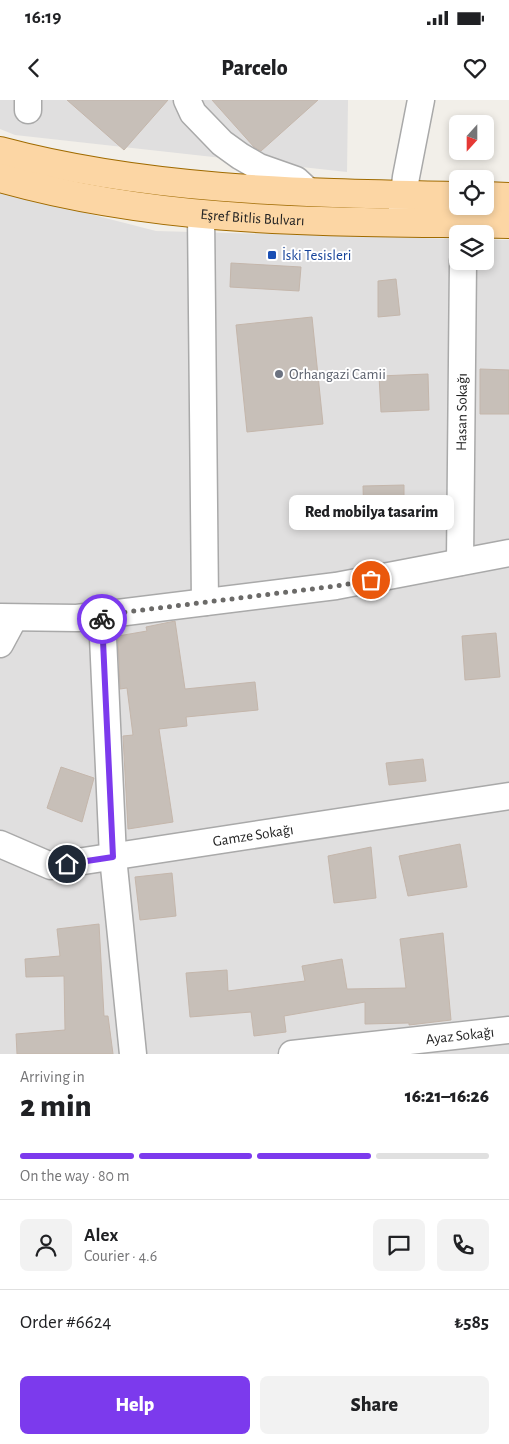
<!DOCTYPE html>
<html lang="en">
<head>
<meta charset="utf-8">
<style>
	body { margin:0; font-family:"Alegreya Sans",sans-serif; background:#f2f2f2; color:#202124; height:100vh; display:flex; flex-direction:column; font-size:19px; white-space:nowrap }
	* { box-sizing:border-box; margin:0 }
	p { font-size:16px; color:#757577 }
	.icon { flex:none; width:28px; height:28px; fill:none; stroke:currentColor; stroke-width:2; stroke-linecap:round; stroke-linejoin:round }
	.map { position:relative; height:954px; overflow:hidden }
	.panel { display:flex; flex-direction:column; background:#fff; flex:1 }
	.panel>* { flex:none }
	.needle { width:32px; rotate:201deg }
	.fabs { position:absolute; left:449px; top:15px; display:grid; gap:10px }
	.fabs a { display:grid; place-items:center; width:45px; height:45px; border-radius:8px; background:#fff; box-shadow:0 2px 8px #0003; font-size:25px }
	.pin { position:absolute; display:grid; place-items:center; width:42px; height:42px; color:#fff; margin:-21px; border:2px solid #fff; border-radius:50%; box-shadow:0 1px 5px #0007 }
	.courier { position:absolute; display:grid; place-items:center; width:50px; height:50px; margin:-25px; border:4px solid #7c3aed; border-radius:50%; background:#fff; color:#222; box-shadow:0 1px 6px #0007 }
	.bubble { position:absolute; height:35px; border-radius:8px; background:#fff; box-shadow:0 2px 8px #0003; font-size:16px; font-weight:800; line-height:35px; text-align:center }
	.summary em { font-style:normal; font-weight:800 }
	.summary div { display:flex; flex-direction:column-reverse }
	.summary { display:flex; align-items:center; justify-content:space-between; height:85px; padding:0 20px }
	h1 { font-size:32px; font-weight:800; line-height:38px }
	.bar { display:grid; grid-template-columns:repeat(4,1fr); gap:8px 5px; align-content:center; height:60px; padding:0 20px }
	.bar i { height:6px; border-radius:4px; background:#e0e0e0 }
	.bar .on { background:#7c3aed }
	.bar p { grid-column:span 4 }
	.line { display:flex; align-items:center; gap:12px; padding:0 20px; border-top:1px solid #e0e0e0 }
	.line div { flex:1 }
	.round { display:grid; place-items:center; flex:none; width:52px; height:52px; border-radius:8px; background:#f2f2f2 }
	.button { display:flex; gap:10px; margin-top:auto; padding:10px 20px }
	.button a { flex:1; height:58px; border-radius:8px; background:#7c3aed; color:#fff; font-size:20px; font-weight:800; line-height:58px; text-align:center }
	.button a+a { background:#f2f2f2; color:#202124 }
	.status { display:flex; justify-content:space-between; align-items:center; height:35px; padding:0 25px; background:#fff; direction:ltr }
	.status svg { height:14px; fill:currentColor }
	header { display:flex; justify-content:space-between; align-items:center; height:65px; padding:0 20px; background:#fff; font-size:22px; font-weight:800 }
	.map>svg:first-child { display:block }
	.residential { fill:#e0dfdf }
	.building { fill:#c7bfb8; stroke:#c4b6ab }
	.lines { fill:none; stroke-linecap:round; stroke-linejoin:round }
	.minor-casing { stroke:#a9a9a9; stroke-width:29 }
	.major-casing { stroke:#a06b00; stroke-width:30 }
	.minor { stroke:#fff; stroke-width:26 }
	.major { stroke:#fcd6a4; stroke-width:28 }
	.done { stroke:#6b6a68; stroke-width:5; stroke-dasharray:0 9 }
	.route { stroke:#7c3aed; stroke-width:6 }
	.transit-dot { fill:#1a4fb4; stroke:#fff; stroke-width:2 }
	.worship-dot { fill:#6b7280; stroke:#fff; stroke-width:2 }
	.labels { text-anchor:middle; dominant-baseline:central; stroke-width:4; stroke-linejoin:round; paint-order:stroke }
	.street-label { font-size:15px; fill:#222; stroke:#fff }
	.transit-label { font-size:15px; fill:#164399; stroke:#fff; text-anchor:start }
	.worship-label { font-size:15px; fill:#5b616d; stroke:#fff; text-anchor:start }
</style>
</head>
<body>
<div class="status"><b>16:19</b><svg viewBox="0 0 49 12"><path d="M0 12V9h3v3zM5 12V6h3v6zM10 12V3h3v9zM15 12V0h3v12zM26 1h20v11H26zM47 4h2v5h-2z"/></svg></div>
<header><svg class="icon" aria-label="back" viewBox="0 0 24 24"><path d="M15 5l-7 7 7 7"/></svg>Parcelo<svg class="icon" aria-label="heart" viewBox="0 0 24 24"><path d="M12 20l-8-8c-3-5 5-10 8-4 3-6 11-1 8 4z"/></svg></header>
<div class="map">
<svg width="509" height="954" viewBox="0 0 509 954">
	<rect width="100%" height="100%" fill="#f2efe9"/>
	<g class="residential">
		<path d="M0,0H348L347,72L15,35L0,29Z"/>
		<path d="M0,91L156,131L457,139L458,161H485V140H509V954H0Z"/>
	</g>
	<g class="building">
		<path d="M67,0H168L124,50Z"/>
		<path d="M212,0H318L261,51L254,47Z"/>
		<path d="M231,163L301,167L299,191L230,187Z"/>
		<path d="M396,179L400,215L378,217V181Z"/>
		<path d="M312,217L323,324L247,332L236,225Z"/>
		<path d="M480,269L509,270V314H480Z"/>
		<path d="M428,274L429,310L381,312L379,276Z"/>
		<path d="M404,385V421H364L363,386Z"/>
		<path d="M175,521L185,589L255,582L258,610L186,617L187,626L159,629L173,722L128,729L123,636L133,635L127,588L120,589L118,536L147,531L146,527Z"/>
		<path d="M496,533L500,577L465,580L462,536Z"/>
		<path d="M423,659L426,681L389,685L386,663Z"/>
		<path d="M61,667L94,678L82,722L47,708Z"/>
		<path d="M460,744L467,787L408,796L399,756Z"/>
		<path d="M371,747L376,798L334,803L328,756Z"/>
		<path d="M172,773L176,816L140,820L135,777Z"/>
		<path d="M99,824L104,916H108L113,954H17L16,934L65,930L64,876L26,877L25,859L60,856L57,829Z"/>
		<path d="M443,833L451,920L409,925V923L365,924V902L284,916L286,932L254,936L251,912L190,917L186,873L227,870L228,891L305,881L302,866L342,859L347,889L406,888L400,839Z"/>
	</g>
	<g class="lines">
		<g class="minor-casing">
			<g id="minor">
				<path d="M28,0V10"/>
				<path d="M187,0L193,13L222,43L240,56L259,67L296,80L310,93"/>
				<path d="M201,115L205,502"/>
				<path d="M401,117L406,77L421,0"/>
				<path id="s1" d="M460,462L463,161"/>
				<path d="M102,515L113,757L133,954"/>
				<path d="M0,517L77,518L336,486L509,453"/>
				<path d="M0,544L14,518"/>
				<path id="s2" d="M0,744L51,766L509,696"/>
				<path id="s3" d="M292,954L509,930"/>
			</g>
		</g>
		<g class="major-casing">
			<g id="major">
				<path d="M0,51C149,91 305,93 458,96"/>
				<path id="s4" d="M0,78C170,126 335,121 509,124"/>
				<path d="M485,96L509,97"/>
			</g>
		</g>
		<use href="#minor" class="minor"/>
		<use href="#major" class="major"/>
	</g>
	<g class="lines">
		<path class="done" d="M102,519V515L336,486L371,480"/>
		<path class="route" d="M67,764L113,757L102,519"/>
	</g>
	<rect class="transit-dot" x="267" y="150" width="10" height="10" rx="2.5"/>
	<circle class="worship-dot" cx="279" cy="274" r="5"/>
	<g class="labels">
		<g class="street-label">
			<text stroke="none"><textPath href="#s4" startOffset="256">Eşref Bitlis Bulvarı</textPath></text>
			<text stroke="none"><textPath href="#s1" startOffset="150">Hasan Sokağı</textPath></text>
			<text stroke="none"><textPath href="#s2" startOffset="260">Gamze Sokağı</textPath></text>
			<text stroke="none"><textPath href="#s3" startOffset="169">Ayaz Sokağı</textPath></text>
		</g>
		<g class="transit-label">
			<text x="282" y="155">İski Tesisleri</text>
		</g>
		<g class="worship-label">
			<text x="289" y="274">Orhangazi Camii</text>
		</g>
	</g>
</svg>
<div class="fabs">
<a><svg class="needle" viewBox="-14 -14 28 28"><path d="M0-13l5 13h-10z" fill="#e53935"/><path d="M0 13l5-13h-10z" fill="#757577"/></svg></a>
<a><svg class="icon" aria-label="locate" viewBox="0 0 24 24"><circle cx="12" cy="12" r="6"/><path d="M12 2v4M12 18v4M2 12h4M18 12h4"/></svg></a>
<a><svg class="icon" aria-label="layers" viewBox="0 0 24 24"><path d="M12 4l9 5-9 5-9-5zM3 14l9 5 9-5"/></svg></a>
</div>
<div class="pin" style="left:371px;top:480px;background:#ea580c"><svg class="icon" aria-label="bag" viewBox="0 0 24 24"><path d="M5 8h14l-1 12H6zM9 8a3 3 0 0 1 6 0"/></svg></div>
<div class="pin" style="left:67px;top:764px;background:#1f2937"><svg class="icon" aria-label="home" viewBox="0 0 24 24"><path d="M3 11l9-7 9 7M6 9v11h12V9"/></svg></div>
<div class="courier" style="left:102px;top:519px"><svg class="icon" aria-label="bike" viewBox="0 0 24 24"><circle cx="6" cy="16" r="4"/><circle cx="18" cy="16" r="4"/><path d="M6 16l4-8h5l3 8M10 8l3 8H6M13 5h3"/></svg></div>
<div class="bubble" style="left:289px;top:395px;width:165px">Red mobilya tasarim</div>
</div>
<section class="panel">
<div class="summary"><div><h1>2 min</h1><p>Arriving in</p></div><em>16:21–16:26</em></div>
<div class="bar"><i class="on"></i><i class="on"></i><i class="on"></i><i></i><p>On the way · 80 m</p></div>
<div class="line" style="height:90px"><a class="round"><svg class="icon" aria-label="person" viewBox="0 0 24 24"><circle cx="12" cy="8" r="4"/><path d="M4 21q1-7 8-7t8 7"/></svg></a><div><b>Alex</b><p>Courier · 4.6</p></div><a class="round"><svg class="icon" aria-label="chat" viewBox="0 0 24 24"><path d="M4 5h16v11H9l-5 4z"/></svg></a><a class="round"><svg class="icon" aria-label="phone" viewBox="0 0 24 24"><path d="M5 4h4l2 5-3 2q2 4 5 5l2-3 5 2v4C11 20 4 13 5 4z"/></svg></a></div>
<div class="line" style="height:65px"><div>Order #6624</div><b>₺585</b></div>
<div class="button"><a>Help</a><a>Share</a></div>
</section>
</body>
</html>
